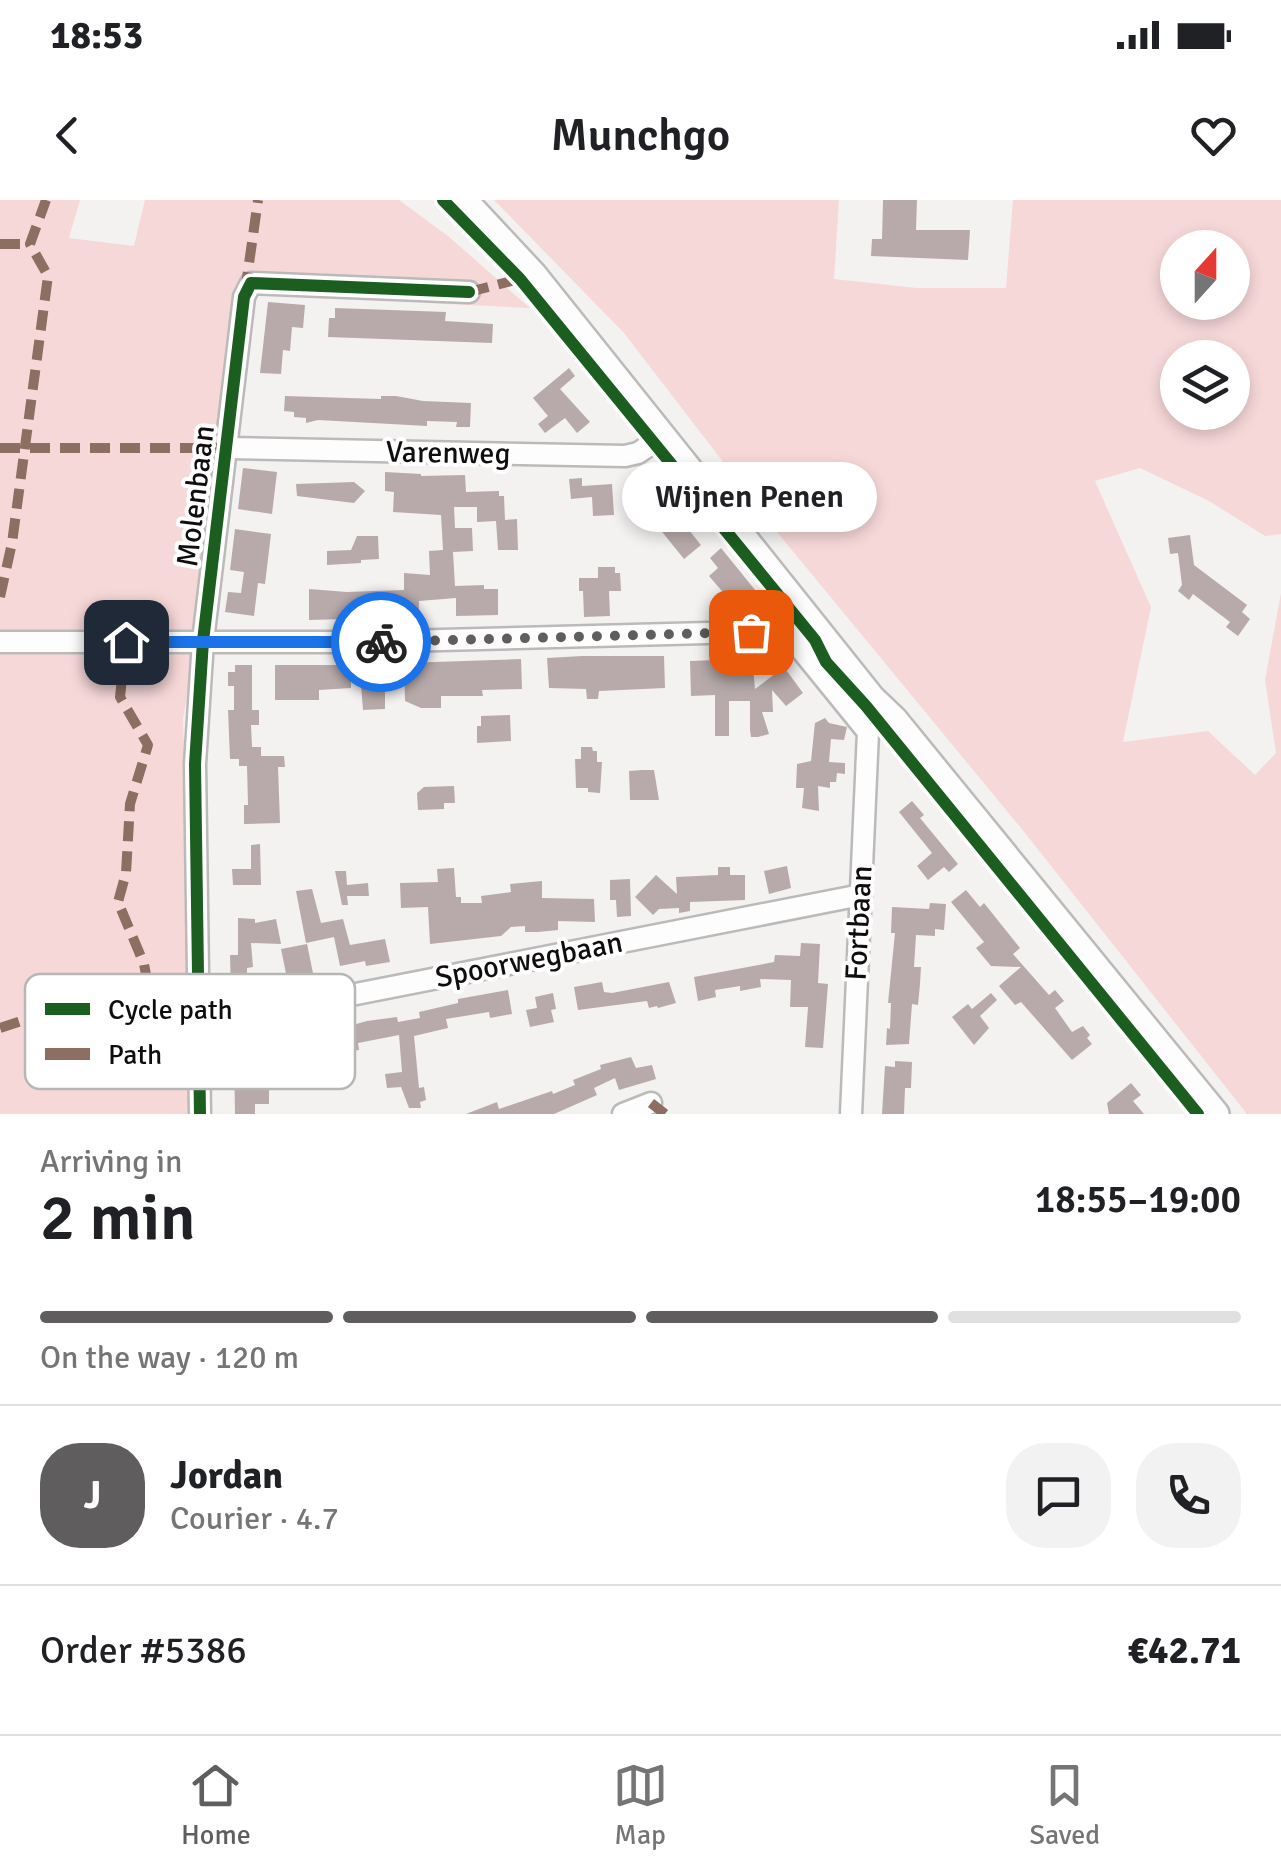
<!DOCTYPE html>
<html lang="en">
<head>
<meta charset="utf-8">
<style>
	body { margin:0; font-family:Signika,sans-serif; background:#f2f2f2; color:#202124; height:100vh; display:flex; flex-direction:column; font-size:38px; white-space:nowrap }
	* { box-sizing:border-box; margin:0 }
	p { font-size:32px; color:#757577 }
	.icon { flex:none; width:55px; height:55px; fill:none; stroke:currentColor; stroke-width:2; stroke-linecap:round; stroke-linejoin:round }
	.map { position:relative; height:914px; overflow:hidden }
	.panel { display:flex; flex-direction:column; background:#fff; flex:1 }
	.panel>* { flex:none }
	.needle { width:65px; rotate:21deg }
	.fabs { position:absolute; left:1160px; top:30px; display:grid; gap:20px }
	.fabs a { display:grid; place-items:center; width:90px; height:90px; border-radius:50%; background:#fff; box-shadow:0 5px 15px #0003; font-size:50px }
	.pin { position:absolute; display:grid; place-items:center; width:85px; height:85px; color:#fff; margin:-42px; border-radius:20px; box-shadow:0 5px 15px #0006 }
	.courier { position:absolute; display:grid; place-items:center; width:100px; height:100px; margin:-50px; border:8px solid #1a73e8; border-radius:50%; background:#fff; color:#222; box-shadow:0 2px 12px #0007 }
	.bubble { position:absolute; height:70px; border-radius:35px; background:#fff; box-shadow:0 5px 15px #0003; font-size:32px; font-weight:600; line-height:70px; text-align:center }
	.headline em { font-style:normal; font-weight:600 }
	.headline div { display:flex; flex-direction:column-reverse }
	.headline { display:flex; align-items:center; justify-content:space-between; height:170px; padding:0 40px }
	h1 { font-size:65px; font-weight:600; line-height:75px }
	.bar { display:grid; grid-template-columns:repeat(4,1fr); gap:15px 10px; align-content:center; height:120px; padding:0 40px }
	.bar i { height:12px; border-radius:8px; background:#e0e0e0 }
	.bar .selected { background:#5f5d5d }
	.bar p { grid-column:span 4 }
	.line { display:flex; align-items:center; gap:25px; padding:0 40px; border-top:2px solid #e0e0e0 }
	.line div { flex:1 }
	.round { display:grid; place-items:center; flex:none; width:105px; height:105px; border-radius:40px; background:#f2f2f2 }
	.status { display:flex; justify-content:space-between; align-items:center; height:70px; padding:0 50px; background:#fff; direction:ltr }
	.status svg { height:28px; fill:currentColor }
	header { display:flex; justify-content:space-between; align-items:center; height:130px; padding:0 40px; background:#fff; font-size:45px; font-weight:600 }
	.tabs { display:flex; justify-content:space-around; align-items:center; height:140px; border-top:2px solid #e0e0e0; background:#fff; font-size:28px; color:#757577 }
	.tabs a { display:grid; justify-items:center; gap:5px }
	.tabs .selected { color:#5f5d5d }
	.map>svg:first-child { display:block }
	.green { fill:#f7d8d9; fill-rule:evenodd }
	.building { fill:#b8aaaa }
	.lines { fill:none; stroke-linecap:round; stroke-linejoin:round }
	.minor-casing { stroke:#bcb9b9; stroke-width:25 }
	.major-casing { stroke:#bcb9b9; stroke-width:30 }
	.minor { stroke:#fdfdfd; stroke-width:20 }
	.major { stroke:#fdfdfd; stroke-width:25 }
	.quiet { stroke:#8d6e63; stroke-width:10; stroke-dasharray:20 10; stroke-linecap:butt }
	.cycleway-casing { stroke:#fff; stroke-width:19 }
	.cycleway { stroke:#1b5e20; stroke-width:12 }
	.done { stroke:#5f5d5d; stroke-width:10; stroke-dasharray:0 18 }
	.route { stroke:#1a73e8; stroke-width:12 }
	.labels { text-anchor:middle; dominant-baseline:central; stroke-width:8; stroke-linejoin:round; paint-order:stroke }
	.street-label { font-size:30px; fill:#0f0d0d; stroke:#fff }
	.key { fill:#fff; stroke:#b7b6b6; stroke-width:2.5 }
	.key-label { font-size:28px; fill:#0f0d0d }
</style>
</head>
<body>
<div class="status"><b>18:53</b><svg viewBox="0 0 49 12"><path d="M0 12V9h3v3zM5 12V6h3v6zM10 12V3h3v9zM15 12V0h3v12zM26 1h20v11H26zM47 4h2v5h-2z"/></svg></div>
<header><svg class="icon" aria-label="back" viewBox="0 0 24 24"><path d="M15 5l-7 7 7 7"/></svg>Munchgo<svg class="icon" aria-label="heart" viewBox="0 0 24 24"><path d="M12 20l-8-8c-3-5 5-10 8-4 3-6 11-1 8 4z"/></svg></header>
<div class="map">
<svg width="1281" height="914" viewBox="0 0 1281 914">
	<rect width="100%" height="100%" fill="#f4f1f1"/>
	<g class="green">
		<path d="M0,0H80L69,38L134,46L145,0H399L448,36L530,108L425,103L249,76L216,243L200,421L183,519L197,914H0Z"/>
		<path d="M494,0H839L834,79L917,88H1006L1013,0H1281V334L1265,336L1209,301L1140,268L1095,281L1151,407L1123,542L1208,531L1255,575L1276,553L1265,480L1281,393V914H1247L1025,633L777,332L624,133ZM1178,48H1232V102H1178ZM1178,158H1232V212H1178Z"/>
	</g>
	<g class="building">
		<path d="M883,0H917L916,30H970L968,60L871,56L872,39H882Z"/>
		<path d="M268,102L305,105L303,128L292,127L290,151L283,150L281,174L260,173Z"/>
		<path d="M335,108L446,112L445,121L493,124L492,143L328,137L329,118H335Z"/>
		<path d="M569,168L575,176L560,189L590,222L577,233L565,218L545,233L538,224L548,216L533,198Z"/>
		<path d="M285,196L381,199V196H396L423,201L471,203L470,227H456L457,222L427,221V226L318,220L306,223V218L294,217V212L284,211Z"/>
		<path d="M813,264L834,289L822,299L801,273Z"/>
		<path d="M243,268L277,272L272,314L238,309Z"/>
		<path d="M385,272L421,274V276L465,275L466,292L499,291V296H504L505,320L517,319L518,350H498L496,321L477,322V307H454L455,328H472L473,351L453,352L455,386L484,385V389H498V415L456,416V398L419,401V417L309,420V389L347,392L404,390V373L430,375L429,351L443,350L441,315L393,312L394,292L385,291Z"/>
		<path d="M582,278V286L612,284L614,315L593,316L592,297L571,299L569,279Z"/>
		<path d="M354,282L365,291L354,303L297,296L296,284Z"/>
		<path d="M657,285L691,326L688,329L701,345L684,359L659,328L664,325L642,298Z"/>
		<path d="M235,329L271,334L265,384L258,383L254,416L225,412L228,392L241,393L244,372L230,370Z"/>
		<path d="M1190,335L1194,365L1247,405L1242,412L1250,419L1238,436L1226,427L1230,422L1193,394L1189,400L1178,391L1182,385L1178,353L1170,354L1168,338Z"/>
		<path d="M357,336H378L379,359L361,360V363L327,365V351L351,350Z"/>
		<path d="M721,348L768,406L762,413L751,414V418L722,419L716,410L727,397L709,376L718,368L710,358Z"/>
		<path d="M598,367H615V373H620L621,391H609L610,416L584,417L583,391H579V378H598Z"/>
		<path d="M582,456H664L665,488L599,491L598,499H587L586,489L549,488L547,458Z"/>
		<path d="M521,459L522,489L482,490L483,496H441V508H421L405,501L404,463Z"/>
		<path d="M716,460V466L753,465L755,489L784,467L803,493L786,506L772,490L773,512H762L769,534L758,537H751L750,530V501H729V536H715V495L691,496L690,461Z"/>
		<path d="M235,465H252V510H259V525H251L252,547H261V556H284L285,567H278L280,623L244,624V605H248L247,566H239V559H230L228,510H234V486H228V472H235Z"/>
		<path d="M275,465H351V488L319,490V500H275Z"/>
		<path d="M385,482V509L363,510L361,484Z"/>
		<path d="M510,515L511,541L477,543V526H481V516Z"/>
		<path d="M825,518L829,523L847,527L844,540L831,539L829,562L845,563V574L837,573L836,582H830V588L818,586L819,611L802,608L804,588H796L797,564L811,561L815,523Z"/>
		<path d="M581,547H592L593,551H597V562H602L600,593L588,592V588H576L575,559H581Z"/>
		<path d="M642,570H654L659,600H630L629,571Z"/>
		<path d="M454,586L455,603H444V609L418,610L417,593L424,587Z"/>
		<path d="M912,601L924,615L920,618L958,664L949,672L944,667L928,680L917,666L932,653L899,612Z"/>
		<path d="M260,644L261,685H233L232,669H251V645Z"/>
		<path d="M787,666L791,688L769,694L764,671Z"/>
		<path d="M718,667H730V675H745V700L690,702V711L679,713V708L659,709L653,715L635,697L656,675L677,694L676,677L718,675Z"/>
		<path d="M454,668L456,697H461V703H482L481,696L511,692L510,684L542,681V698L594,699L595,722L558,721V730L538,732H525V726L511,727L501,736L430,744L428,707L401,708L400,683L438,682L437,669Z"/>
		<path d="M335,671H346L347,685L368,683L369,696H347L348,705H342Z"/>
		<path d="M630,679L631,716L617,717L616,700H610V680Z"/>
		<path d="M312,689L321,723L343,719L350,745L385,739L390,762L366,766L365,761L340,766L334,737L306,743L296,691Z"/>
		<path d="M966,690L980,707L984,703L1020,748L1013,754L1049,795L1055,790L1064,801L1055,808L1072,832L1083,826L1090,835L1087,838L1092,844L1072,860L1021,802L1015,805L999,786L1021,767L991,766L976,748L984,742L951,702Z"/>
		<path d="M930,703L946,704L944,730L935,729V736L916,735L914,767H921L920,784L918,805L912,804L909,844L886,845L887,828L890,829L891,803H888L895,733H891L892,707L929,709Z"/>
		<path d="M238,718L255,719V723L276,719L281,744L251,743L253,767L247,768V792L231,793L230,755H238Z"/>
		<path d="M801,743L820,744L818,783L828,784L823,848L805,847L808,807H790L791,780L760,779L761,787L740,791V786L715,790L716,797L698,801L694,777L774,762L775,755L800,756Z"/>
		<path d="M307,744L314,778L288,783L281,749Z"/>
		<path d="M602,782L604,792L612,793L669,782L676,803L658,808L657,806L649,808L647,801L578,810L574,787Z"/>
		<path d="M508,790L512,814L490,818L489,812L446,819L448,828L414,836L419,888L424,887L426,900L420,902L421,908H409L401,887L387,888L385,874L402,872L399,835L358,843L359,850L325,855L326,863L308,866L307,858L292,861L289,842L332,834L331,831L367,821L397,817L398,822L420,818L419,812L458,803V799Z"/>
		<path d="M553,793L556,809L551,810L554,822L530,827L526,810L537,808L535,797Z"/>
		<path d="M991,793L997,800L980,816L989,828L974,845L952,817L968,804L972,809Z"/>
		<path d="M258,846H269V904H255V914H235L234,852Z"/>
		<path d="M631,857L636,868L652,865L656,879L619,890L615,878L594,888L597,895L554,914H466L497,902L499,909L552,891L553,894L575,885L573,880L601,869L600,865Z"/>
		<path d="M895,861L912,862L911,888H905L904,914H882L885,866L895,867Z"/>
		<path d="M1131,883L1141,895L1133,901L1144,914H1109L1107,903Z"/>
	</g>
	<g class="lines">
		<g class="minor-casing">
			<g id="minor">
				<path d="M227,248L625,256L638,253L663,236"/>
				<path d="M786,431L868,532L851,914"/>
				<path d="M0,442H363L786,431L809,418"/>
				<path d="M198,825L861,695"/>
				<path d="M200,914L195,564L203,441L244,97L251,83L469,92"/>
				<path d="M623,914L651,903"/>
			</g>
		</g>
		<g class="major-casing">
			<path id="major" d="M464,0L534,75L872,498L894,519L1216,914"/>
		</g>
		<use href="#minor" class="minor"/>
		<use href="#major" class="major"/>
		<g class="quiet">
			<path d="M0,44H30"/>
			<path d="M245,92L258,0"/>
			<path d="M469,92L527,77"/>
			<path d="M0,248H227"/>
			<path d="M0,397L12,343L48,76L30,44L46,0"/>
			<path d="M0,828L147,780L144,764L118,702L126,673L130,604L148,545L120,497L126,442"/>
			<path d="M651,903L665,914"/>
		</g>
		<g class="cycleway-casing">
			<g id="cycleway">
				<path d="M443,0L520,79L815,440L826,462L866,506L1198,914"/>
				<path d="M200,914L195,564L203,441L244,97L251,83L469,92"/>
			</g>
		</g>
		<use href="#cycleway" class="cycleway"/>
	</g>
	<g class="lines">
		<path class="done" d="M381,442L751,432"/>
		<path class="route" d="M126,442H381"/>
	</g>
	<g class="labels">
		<g class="street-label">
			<text transform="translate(448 253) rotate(1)">Varenweg</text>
			<text transform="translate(196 296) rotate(-83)">Molenbaan</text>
			<text transform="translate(859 723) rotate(-87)">Fortbaan</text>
			<text transform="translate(529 760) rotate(-11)">Spoorwegbaan</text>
		</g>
	</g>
	<rect x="25" y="774" width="330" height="115" rx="15" class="key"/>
	<rect x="45" y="803" width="45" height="12" fill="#1b5e20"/>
	<rect x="45" y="848" width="45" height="12" fill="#8d6e63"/>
	<g class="key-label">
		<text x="108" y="819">Cycle path</text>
		<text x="108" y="864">Path</text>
	</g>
</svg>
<div class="fabs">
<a><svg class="needle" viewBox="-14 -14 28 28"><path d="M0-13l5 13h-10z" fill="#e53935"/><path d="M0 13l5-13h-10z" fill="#757577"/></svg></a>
<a><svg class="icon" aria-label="layers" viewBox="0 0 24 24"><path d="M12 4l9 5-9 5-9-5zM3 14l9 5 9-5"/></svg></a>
</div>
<div class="pin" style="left:751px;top:432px;background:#ea580c"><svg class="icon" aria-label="bag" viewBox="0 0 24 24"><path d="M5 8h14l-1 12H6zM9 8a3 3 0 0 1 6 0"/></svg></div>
<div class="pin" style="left:126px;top:442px;background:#1f2937"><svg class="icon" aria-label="home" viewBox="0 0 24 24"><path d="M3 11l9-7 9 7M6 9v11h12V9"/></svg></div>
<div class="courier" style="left:381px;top:442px"><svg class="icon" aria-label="bike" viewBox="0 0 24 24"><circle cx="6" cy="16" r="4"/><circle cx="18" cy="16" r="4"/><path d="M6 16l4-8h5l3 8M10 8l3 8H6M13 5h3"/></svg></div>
<div class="bubble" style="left:622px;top:262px;width:255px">Wijnen Penen</div>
</div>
<section class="panel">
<div class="headline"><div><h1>2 min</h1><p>Arriving in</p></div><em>18:55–19:00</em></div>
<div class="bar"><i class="selected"></i><i class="selected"></i><i class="selected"></i><i></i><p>On the way · 120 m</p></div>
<div class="line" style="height:180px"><b class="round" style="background:#5f5d5d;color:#fff">J</b><div><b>Jordan</b><p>Courier · 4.7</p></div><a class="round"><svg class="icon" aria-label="chat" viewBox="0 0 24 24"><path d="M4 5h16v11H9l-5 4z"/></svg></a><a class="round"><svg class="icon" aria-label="phone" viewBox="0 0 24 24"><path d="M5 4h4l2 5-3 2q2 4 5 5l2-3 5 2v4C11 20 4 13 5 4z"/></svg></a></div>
<div class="line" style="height:130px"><div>Order #5386</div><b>€42.71</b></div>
</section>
<nav class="tabs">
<a class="selected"><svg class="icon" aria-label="home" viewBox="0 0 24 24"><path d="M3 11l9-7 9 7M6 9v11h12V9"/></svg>Home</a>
<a><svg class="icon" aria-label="map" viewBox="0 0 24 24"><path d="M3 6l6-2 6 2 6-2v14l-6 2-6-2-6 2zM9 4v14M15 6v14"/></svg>Map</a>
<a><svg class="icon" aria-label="saved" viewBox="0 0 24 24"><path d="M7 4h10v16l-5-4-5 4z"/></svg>Saved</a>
</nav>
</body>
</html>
